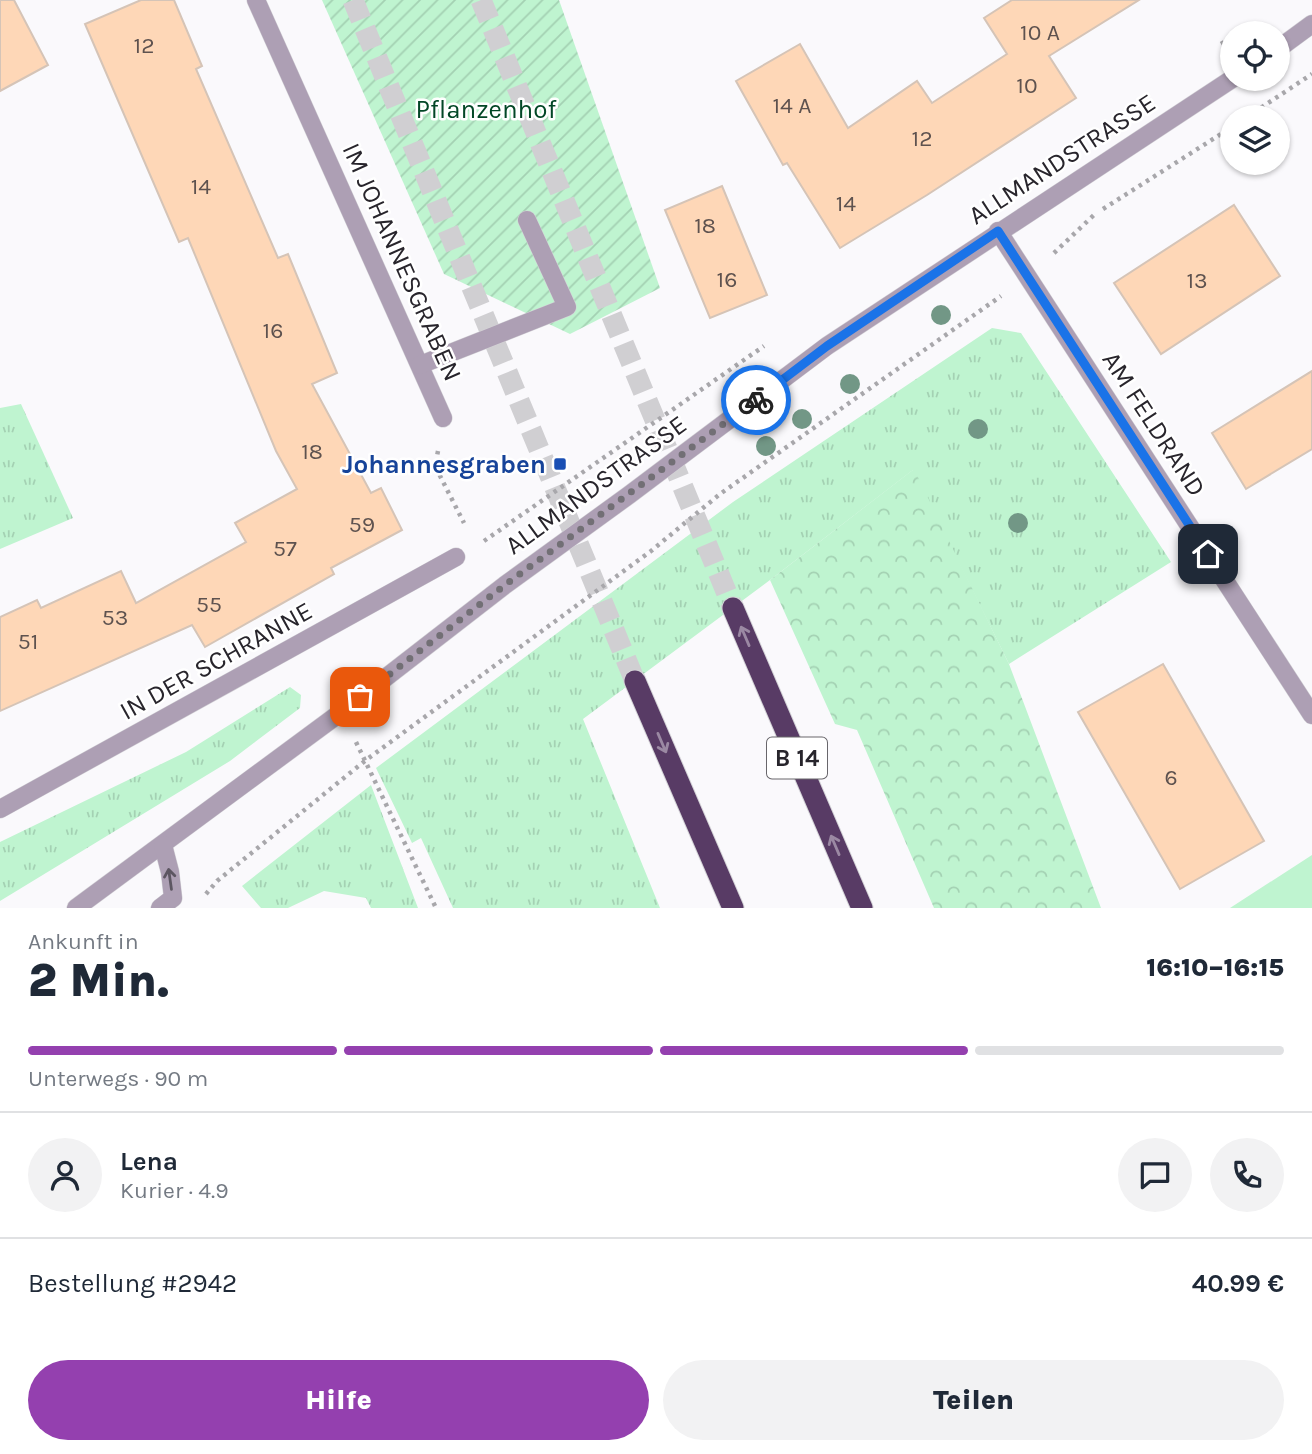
<!DOCTYPE html>
<html lang="de">
<head>
<meta charset="utf-8">
<style>
	body { margin:0; font-family:Karla,sans-serif; background:#f2f2f3; color:#1f2937; height:100vh; display:flex; flex-direction:column; font-size:26px; white-space:nowrap }
	* { box-sizing:border-box; margin:0 }
	p { font-size:23px; color:#747a83 }
	.icon { flex:none; width:38px; height:38px; fill:none; stroke:currentColor; stroke-width:2; stroke-linecap:round; stroke-linejoin:round }
	.map { position:relative; height:908px; overflow:hidden }
	.drawer { display:flex; flex-direction:column; background:#fff; flex:1 }
	.drawer>* { flex:none }
	.tools { position:absolute; left:1220px; top:21px; display:grid; gap:14px }
	.tools a { display:grid; place-items:center; width:70px; height:70px; border-radius:50%; background:#fff; box-shadow:0 2px 5px #0004; font-size:35px }
	.pin { position:absolute; display:grid; place-items:center; width:60px; height:60px; color:#fff; margin:-30px; border-radius:14px; box-shadow:0 4px 10px #0006 }
	.courier { position:absolute; display:grid; place-items:center; width:70px; height:70px; margin:-35px; border:5px solid #1a73e8; border-radius:50%; background:#fff; color:#222; box-shadow:0 2px 9px #0007 }
	.head em { font-style:normal; font-weight:800 }
	.head div { display:flex; flex-direction:column-reverse }
	.head { display:flex; align-items:center; justify-content:space-between; height:119px; padding:0 28px }
	h1 { font-size:46px; font-weight:800; line-height:52px }
	.bar { display:grid; grid-template-columns:repeat(4,1fr); gap:10px 7px; align-content:center; height:84px; padding:0 28px }
	.bar i { height:9px; border-radius:5px; background:#e0e1e3 }
	.bar .current { background:#9440af }
	.bar p { grid-column:span 4 }
	.line { display:flex; align-items:center; gap:18px; padding:0 28px; border-top:2px solid #e0e1e3 }
	.line div { flex:1 }
	.round { display:grid; place-items:center; flex:none; width:74px; height:74px; border-radius:37px; background:#f2f2f3 }
	.button { display:flex; gap:14px; margin-top:auto; padding:14px 28px }
	.button a { flex:1; height:80px; border-radius:42px; background:#9440af; color:#fff; font-size:28px; font-weight:800; line-height:80px; text-align:center }
	.button a+a { background:#f2f2f3; color:#1f2937 }
	.map>svg:first-child { display:block }
	.grass { fill:url(#grass-tufts) }
	.forest { fill:url(#forest-crowns) }
	.garden { fill:url(#garden-furrows) }
	.pitch { fill:#bff4d0 }
	.building { fill:#fed7b7; stroke:#d5c4b7; stroke-width:2 }
	.lines { fill:none; stroke-linecap:round; stroke-linejoin:round }
	.highway-tunnel { stroke:#d0cfd2; stroke-width:21; stroke-dasharray:21 10; stroke-linecap:butt }
	.minor-casing { stroke:#d4d3d7; stroke-width:19 }
	.highway-casing { stroke:#d4d3d7; stroke-width:23 }
	.path { stroke:#a8a7ab; stroke-width:4.5; stroke-dasharray:3.5 5; stroke-linecap:butt }
	.minor { stroke:#ad9fb4; stroke-width:18 }
	.highway { stroke:#583b65; stroke-width:21 }
	.tree { fill:#729786 }
	.oneway { stroke:#9b89a3 }
	.oneway2 { stroke:#5d5662 }
	.done { stroke:#726f75; stroke-width:7; stroke-dasharray:0 12.6 }
	.route { stroke:#1a73e8; stroke-width:9 }
	.transit-dot { fill:#1a4fb4; stroke:#fff; stroke-width:2.5 }
	.labels { text-anchor:middle; dominant-baseline:central; stroke-width:5; stroke-linejoin:round; paint-order:stroke }
	.number-label { font-size:23px; fill:#5e524f }
	.shield { fill:#fff; stroke:#68666b; stroke-width:2 }
	.shield-label { font-size:24px; font-weight:bold; fill:#28252c }
	.park-label { font-size:26px; fill:#024726; stroke:#fff }
	.street-label { font-size:26px; fill:#28252c; stroke:#fff }
	.transit-label { font-size:26px; font-weight:bold; fill:#164399; stroke:#fff; text-anchor:end }
</style>
</head>
<body>
<div class="map">
<svg width="1312" height="908" viewBox="0 0 1312 908">
	<defs>
		<pattern id="grass-tufts" width="24" height="20" patternUnits="userSpaceOnUse" patternTransform="scale(1.75)"><rect width="24" height="20" fill="#bff4d0"/><path d="M3 7l-1-3M5 7V3M7 7l1-3M15 17l-1-3M17 17v-4M19 17l1-3" fill="none" stroke="#a4d1b3"/></pattern>
		<pattern id="forest-crowns" width="20" height="18" patternUnits="userSpaceOnUse" patternTransform="scale(1.75)"><rect width="20" height="18" fill="#bff4d0"/><path d="M2 6a3 3 0 1 1 6 0M12 15a3 3 0 1 1 6 0" fill="none" stroke="#a4d1b3"/></pattern>
		<pattern id="garden-furrows" width="10" height="10" patternUnits="userSpaceOnUse" patternTransform="scale(1.75)"><rect width="10" height="10" fill="#bff4d0"/><path d="M-1 1l2-2M0 10L10 0M9 11l2-2" fill="none" stroke="#a4d1b3"/></pattern>
	</defs>
	<rect width="100%" height="100%" fill="#faf9fc"/>
	<g class="grass">
		<path d="M992,328L1021,333L1171,562L1009,664L913,470L770,580L583,719L660,908H453L421,838L412,843L376,768L733,502Z"/>
		<path d="M21,404L73,518L0,549V408Z"/>
		<path d="M290,687L301,695L300,708L230,761L0,901V842L186,752Z"/>
		<path d="M371,785L418,908H371L366,898L324,891L288,908H261L242,886Z"/>
	</g>
	<path class="forest" d="M914,469L1009,664L1101,908H934L857,730L835,724L770,580Z"/>
	<path class="garden" d="M322,0H559L660,288L570,334L444,274Z"/>
	<path class="pitch" d="M1312,855V908H1230Z"/>
	<g class="building">
		<path d="M0,0H14L48,65L0,91Z"/>
		<path d="M141,0H174L202,66L196,69L278,258L288,254L337,373L312,384L371,493L381,488L402,530L331,568L334,574L205,647L192,625L0,711V617L37,600L41,608L121,571L136,603L246,542L235,523L297,489L276,451L188,238L179,242L85,24Z"/>
		<path d="M1012,0H1139L1049,56L1076,98L927,195L840,248L787,163L783,165L736,81L800,44L848,128L917,81L932,103L1007,54L984,18Z"/>
		<path d="M722,186L767,295L710,318L665,210Z"/>
		<path d="M1234,205L1280,276L1161,354L1114,283Z"/>
		<path d="M1312,371V449L1246,489L1212,433Z"/>
		<path d="M1163,664L1264,841L1180,889L1078,712Z"/>
	</g>
	<g class="lines">
		<g class="highway-tunnel">
			<path d="M353,0L635,681"/>
			<path d="M481,0L733,608"/>
		</g>
		<g class="minor-casing">
			<g id="minor">
				<path d="M256,0L443,418"/>
				<path d="M1278,49L1312,24"/>
				<path d="M998,231L1312,715"/>
				<path d="M420,365L567,307L527,220"/>
				<path d="M0,809L456,557"/>
				<path d="M76,908L340,713L505,585L629,495L827,346L1232,79"/>
				<path d="M160,908L173,898L170,872L163,845"/>
			</g>
		</g>
		<g class="highway-casing">
			<g id="highway">
				<path d="M733,608L862,908"/>
				<path d="M635,681L733,908"/>
			</g>
		</g>
		<g class="path">
			<path d="M1238,33L1252,24"/>
			<path d="M1221,44L1232,37"/>
			<path d="M1247,117L1312,74"/>
			<path d="M1103,209L1232,127"/>
			<path d="M1054,253L1096,213"/>
			<path d="M438,451L435,466L464,523"/>
			<path d="M484,541L764,346"/>
			<path d="M356,742L436,908"/>
			<path d="M206,894L217,881L366,760L651,551L720,494L1001,296"/>
		</g>
		<use href="#minor" class="minor"/>
		<use href="#highway" class="highway"/>
	</g>
	<g class="tree">
		<circle cx="941" cy="315" r="10"/>
		<circle cx="850" cy="384" r="10"/>
		<circle cx="802" cy="419" r="10"/>
		<circle cx="978" cy="429" r="10"/>
		<circle cx="766" cy="446" r="10"/>
		<circle cx="1018" cy="523" r="10"/>
	</g>
	<defs><path id="oneway-shaft" d="M-6 0H5M1.5-3L5.5 0L1.5 3" fill="none" stroke-width="1.6" stroke-linecap="round" stroke-linejoin="round" transform="scale(1.75)"/></defs>
	<g class="oneway">
		<use href="#oneway-shaft" transform="translate(745 636) rotate(-113)"/>
		<use href="#oneway-shaft" transform="translate(662 743) rotate(67)"/>
		<use href="#oneway-shaft" transform="translate(835 845) rotate(-113)"/>
	</g>
	<use class="oneway2" href="#oneway-shaft" transform="translate(170 879) rotate(-98)"/>
	<g class="lines">
		<path class="done" d="M360,697L505,585L756,400"/>
		<path class="route" d="M756,400L827,346L998,231L1208,554"/>
	</g>
	<rect class="transit-dot" x="553" y="457" width="14" height="14" rx="3.5"/>
	<g class="labels">
		<g class="number-label">
			<text x="1040" y="32">10 A</text>
			<text x="144" y="45">12</text>
			<text x="1027" y="85">10</text>
			<text x="792" y="105">14 A</text>
			<text x="922" y="138">12</text>
			<text x="201" y="186">14</text>
			<text x="846" y="203">14</text>
			<text x="705" y="225">18</text>
			<text x="727" y="279">16</text>
			<text x="1197" y="280">13</text>
			<text x="273" y="330">16</text>
			<text x="312" y="451">18</text>
			<text x="362" y="524">59</text>
			<text x="285" y="548">57</text>
			<text x="209" y="604">55</text>
			<text x="115" y="617">53</text>
			<text x="28" y="641">51</text>
			<text x="1171" y="777">6</text>
		</g>
		<rect class="shield" x="767" y="737.5" width="60" height="41" rx="5"/>
		<g class="shield-label">
			<text x="797" y="758">B 14</text>
		</g>
		<g class="park-label">
			<text x="486" y="109">Pflanzenhof</text>
		</g>
		<g class="street-label">
			<text transform="translate(1062 159) rotate(-33)">ALLMANDSTRASSE</text>
			<text transform="translate(402 262) rotate(66)">IM JOHANNESGRABEN</text>
			<text transform="translate(1154 424) rotate(57)">AM FELDRAND</text>
			<text transform="translate(596 485) rotate(-36)">ALLMANDSTRASSE</text>
			<text transform="translate(216 661) rotate(-29)">IN DER SCHRANNE</text>
		</g>
		<g class="transit-label">
			<text x="546" y="464">Johannesgraben</text>
		</g>
	</g>
</svg>
<div class="tools">
<a><svg class="icon" aria-label="locate" viewBox="0 0 24 24"><circle cx="12" cy="12" r="6"/><path d="M12 2v4M12 18v4M2 12h4M18 12h4"/></svg></a>
<a><svg class="icon" aria-label="layers" viewBox="0 0 24 24"><path d="M12 4l9 5-9 5-9-5zM3 14l9 5 9-5"/></svg></a>
</div>
<div class="pin" style="left:360px;top:697px;background:#ea580c"><svg class="icon" aria-label="bag" viewBox="0 0 24 24"><path d="M5 8h14l-1 12H6zM9 8a3 3 0 0 1 6 0"/></svg></div>
<div class="pin" style="left:1208px;top:554px;background:#1f2937"><svg class="icon" aria-label="home" viewBox="0 0 24 24"><path d="M3 11l9-7 9 7M6 9v11h12V9"/></svg></div>
<div class="courier" style="left:756px;top:400px"><svg class="icon" aria-label="bike" viewBox="0 0 24 24"><circle cx="6" cy="16" r="4"/><circle cx="18" cy="16" r="4"/><path d="M6 16l4-8h5l3 8M10 8l3 8H6M13 5h3"/></svg></div>
</div>
<section class="drawer">
<div class="head"><div><h1>2 Min.</h1><p>Ankunft in</p></div><em>16:10–16:15</em></div>
<div class="bar"><i class="current"></i><i class="current"></i><i class="current"></i><i></i><p>Unterwegs · 90 m</p></div>
<div class="line" style="height:126px"><a class="round"><svg class="icon" aria-label="person" viewBox="0 0 24 24"><circle cx="12" cy="8" r="4"/><path d="M4 21q1-7 8-7t8 7"/></svg></a><div><b>Lena</b><p>Kurier · 4.9</p></div><a class="round"><svg class="icon" aria-label="chat" viewBox="0 0 24 24"><path d="M4 5h16v11H9l-5 4z"/></svg></a><a class="round"><svg class="icon" aria-label="phone" viewBox="0 0 24 24"><path d="M5 4h4l2 5-3 2q2 4 5 5l2-3 5 2v4C11 20 4 13 5 4z"/></svg></a></div>
<div class="line" style="height:91px"><div>Bestellung #2942</div><b>40.99 €</b></div>
<div class="button"><a>Hilfe</a><a>Teilen</a></div>
</section>
</body>
</html>
